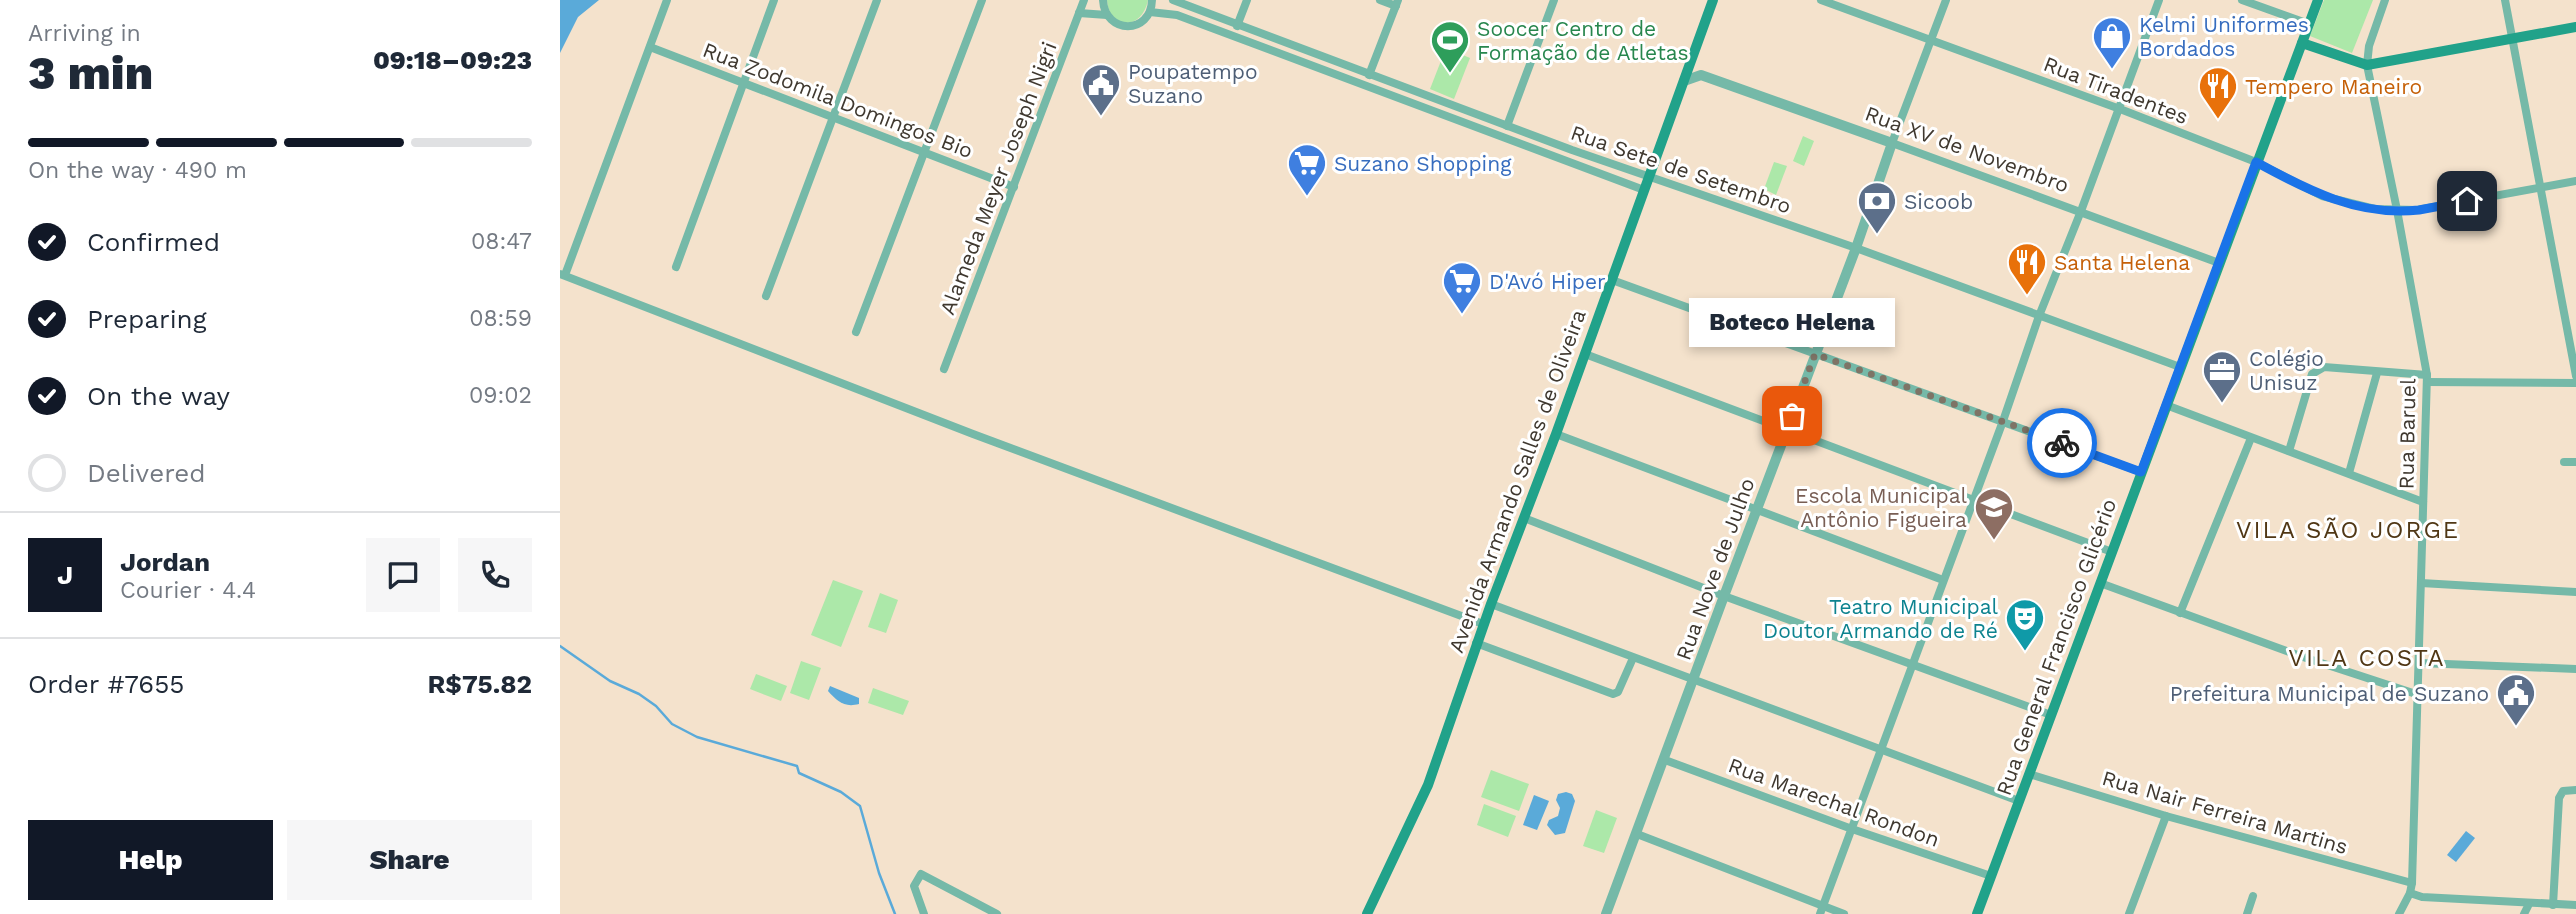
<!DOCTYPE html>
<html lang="en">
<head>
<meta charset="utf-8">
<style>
	body { margin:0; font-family:"Work Sans",sans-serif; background:#f6f6f7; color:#1f2937; height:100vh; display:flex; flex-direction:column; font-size:26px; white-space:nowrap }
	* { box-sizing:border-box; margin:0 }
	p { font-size:23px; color:#747a83 }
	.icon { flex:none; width:38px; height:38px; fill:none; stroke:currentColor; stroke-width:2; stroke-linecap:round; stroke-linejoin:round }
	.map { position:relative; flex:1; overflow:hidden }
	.side { display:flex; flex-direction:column; background:#fff; width:560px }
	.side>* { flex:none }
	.pin { position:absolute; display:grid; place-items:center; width:60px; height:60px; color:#fff; margin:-30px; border-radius:14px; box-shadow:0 4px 10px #0006 }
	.courier { position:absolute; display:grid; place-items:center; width:70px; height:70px; margin:-35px; border:5px solid #1a73e8; border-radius:50%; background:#fff; color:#222; box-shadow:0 2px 9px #0007 }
	.bubble { position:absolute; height:49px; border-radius:0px; background:#fff; box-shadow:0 4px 10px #0003; font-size:23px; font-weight:800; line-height:49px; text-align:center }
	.summary em { font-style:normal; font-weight:800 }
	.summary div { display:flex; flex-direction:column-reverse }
	.summary { display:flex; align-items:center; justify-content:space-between; height:119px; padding:0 28px }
	h1 { font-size:46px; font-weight:800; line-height:52px }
	.bar { display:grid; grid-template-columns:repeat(4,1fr); gap:10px 7px; align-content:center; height:84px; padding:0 28px }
	.bar i { height:9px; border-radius:5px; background:#e0e1e3 }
	.bar .on { background:#111827 }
	.bar p { grid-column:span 4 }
	.line { display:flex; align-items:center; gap:18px; padding:0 28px; border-top:2px solid #e0e1e3 }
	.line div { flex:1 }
	.round { display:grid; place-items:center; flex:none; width:74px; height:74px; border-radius:0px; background:#f6f6f7 }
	ol { padding:0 28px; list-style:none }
	li { display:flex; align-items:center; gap:21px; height:77px }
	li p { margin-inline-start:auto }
	li .icon { padding:7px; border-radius:50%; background:#111827; color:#fff; stroke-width:4 }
	li:last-child { color:#747a83 }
	li i { width:38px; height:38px; border:4px solid #e0e1e3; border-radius:50% }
	.primary-button { display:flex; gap:14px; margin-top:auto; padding:14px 28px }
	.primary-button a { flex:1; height:80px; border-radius:0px; background:#111827; color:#fff; font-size:28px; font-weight:800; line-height:80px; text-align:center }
	.primary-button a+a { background:#f6f6f7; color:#1f2937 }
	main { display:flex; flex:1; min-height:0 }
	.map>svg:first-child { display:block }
	.green { fill:#ace8a9 }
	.water { fill:#5aaad9 }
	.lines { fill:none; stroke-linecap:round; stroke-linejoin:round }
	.stream { stroke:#5aaad9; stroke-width:2.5 }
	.minor { stroke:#75b9a8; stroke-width:8 }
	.tertiary { stroke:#75b9a8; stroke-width:10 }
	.secondary { stroke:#21a28a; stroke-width:10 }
	.done { stroke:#7e7466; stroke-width:7; stroke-dasharray:0 12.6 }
	.route { stroke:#1a73e8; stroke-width:9 }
	.labels { text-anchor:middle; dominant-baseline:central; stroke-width:6; stroke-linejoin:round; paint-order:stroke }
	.shop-label { font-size:21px; fill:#366cbe; stroke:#fff; text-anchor:start }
	.leisure-label { font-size:21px; fill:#27864d; stroke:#fff; text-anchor:start }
	.service-label { font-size:21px; fill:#4e5e75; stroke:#fff; text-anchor:start }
	.food-label { font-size:21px; fill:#c56008; stroke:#fff; text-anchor:start }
	.street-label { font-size:21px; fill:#3f382f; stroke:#fff }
	.education-label { font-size:21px; fill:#785e54; stroke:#fff; text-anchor:end }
	.culture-label { font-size:21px; fill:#0d838f; stroke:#fff; text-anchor:end }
	.quarter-label { font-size:24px; letter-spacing:2px; fill:#503715; stroke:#fff }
</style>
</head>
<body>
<main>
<section class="side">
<div class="summary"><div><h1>3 min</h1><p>Arriving in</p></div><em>09:18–09:23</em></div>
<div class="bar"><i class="on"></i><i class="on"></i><i class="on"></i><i></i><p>On the way · 490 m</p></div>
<ol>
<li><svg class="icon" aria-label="check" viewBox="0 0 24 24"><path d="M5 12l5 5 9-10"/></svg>Confirmed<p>08:47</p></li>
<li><svg class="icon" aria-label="check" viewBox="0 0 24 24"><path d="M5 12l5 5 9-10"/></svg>Preparing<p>08:59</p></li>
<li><svg class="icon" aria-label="check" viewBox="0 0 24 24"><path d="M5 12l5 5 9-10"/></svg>On the way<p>09:02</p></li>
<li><i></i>Delivered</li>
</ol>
<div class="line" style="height:126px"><b class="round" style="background:#111827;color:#fff">J</b><div><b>Jordan</b><p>Courier · 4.4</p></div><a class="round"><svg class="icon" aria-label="chat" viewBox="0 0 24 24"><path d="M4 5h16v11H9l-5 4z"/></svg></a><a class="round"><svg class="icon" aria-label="phone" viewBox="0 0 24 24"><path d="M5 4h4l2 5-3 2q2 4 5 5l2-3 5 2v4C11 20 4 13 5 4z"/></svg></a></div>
<div class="line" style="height:91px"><div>Order #7655</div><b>R$75.82</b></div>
<div class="primary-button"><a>Help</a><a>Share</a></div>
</section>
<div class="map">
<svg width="2016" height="914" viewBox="0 0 2016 914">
	<rect width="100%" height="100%" fill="#f4e2cc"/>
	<g class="green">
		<path d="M547,0H588C582,31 549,30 547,0Z"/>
		<path d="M1764,0H1813L1792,53L1750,36Z"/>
		<path d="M886,48L910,58L894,99L870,89Z"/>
		<path d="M1243,136L1254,141L1244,166L1233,161Z"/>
		<path d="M1214,162L1227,166L1216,195L1204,189Z"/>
		<path d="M273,580L303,591L281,647L251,635Z"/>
		<path d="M320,593L338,600L326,633L308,627Z"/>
		<path d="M241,661L261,668L249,700L230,693Z"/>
		<path d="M196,674L227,686L221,701L190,689Z"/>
		<path d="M313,688L349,701L343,715L308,703Z"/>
		<path d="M931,770L969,784L959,811L921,797Z"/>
		<path d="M924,804L956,816L948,837L917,825Z"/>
		<path d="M1036,810L1057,818L1044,853L1023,846Z"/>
	</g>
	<g class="water">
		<path d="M0,0H39L18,17L0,53Z"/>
		<path d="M270,686L299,698V704C284,708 277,701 268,691Z"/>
		<path d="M1006,792L1012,794L1015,801L1005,833L995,835L987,825L989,820L998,816L1000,808L996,800L998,794Z"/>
		<path d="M974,795L989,801L977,830L963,825Z"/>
		<path d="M1906,831L1915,838L1896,862L1887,855Z"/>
	</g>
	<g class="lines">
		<path class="stream" d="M0,646L50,681L79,694L96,706L112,724L137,737L237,766L239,773L281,792L300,806L319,873L335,914"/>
		<g class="minor">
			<path d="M543,0C545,35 591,35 592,0"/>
			<path d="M613,0L1012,150L1296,248L1620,367"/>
			<path d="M820,0L836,6"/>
			<path d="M1261,0L1560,109L1696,162L1762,196L1815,209L1857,210L2016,181"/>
			<path d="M1386,0L1332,143L1659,263"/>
			<path d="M1682,0L1749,24"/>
			<path d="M1825,0L1809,46L1807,65L1837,210L1867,375L1852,883L1850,893L1839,914"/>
			<path d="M1945,0L2016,376"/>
			<path d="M590,12L617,15L1084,190"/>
			<path d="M519,13L547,15"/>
			<path d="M677,26L687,0"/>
			<path d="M90,47L454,187"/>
			<path d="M809,75L838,0"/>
			<path d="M947,126L994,0"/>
			<path d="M116,267L214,0"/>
			<path d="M0,274L413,434L923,624"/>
			<path d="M5,275L107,0"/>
			<path d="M1052,280L1581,472"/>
			<path d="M206,296L317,0"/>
			<path d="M296,332L422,0"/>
			<path d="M1025,354L1552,552"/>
			<path d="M384,369L524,0"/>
			<path d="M1867,382L2016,383"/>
			<path d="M1606,405L1863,502"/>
			<path d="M996,434L1383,580"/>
			<path d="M1729,451L1752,374L1764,367L1867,375"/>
			<path d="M2004,462H2016"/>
			<path d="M1789,473L1817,373"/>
			<path d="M964,518L1164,596L1491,715"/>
			<path d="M1540,583L1743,657L1859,695"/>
			<path d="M1861,583L2016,592"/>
			<path d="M931,604L1459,801"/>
			<path d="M1620,613L1691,438"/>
			<path d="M916,643L1053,694L1058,692L1073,658"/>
			<path d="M1860,663L2016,669"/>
			<path d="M1105,760L1292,829L1431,876"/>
			<path d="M1469,774L1606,816L1852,883"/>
			<path d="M1077,834L1284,914"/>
			<path d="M1850,893L1862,897L2016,905"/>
			<path d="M1993,905L1999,798L2003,791L2016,790"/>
			<path d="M364,914L354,886L361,874L437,914"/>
			<path d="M1260,914L1443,421L1479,316L1521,211L1599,0"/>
			<path d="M1569,914L1606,816"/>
			<path d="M1687,914L1693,896"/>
			<path d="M1964,914L1969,904"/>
		</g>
		<path class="tertiary" d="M1046,914L1164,596L1296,248L1332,143L1141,75L1124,81"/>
		<g class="secondary">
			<path d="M1742,43L1807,65L2016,27"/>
			<path d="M807,914L868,785L931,604L996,434L1153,0"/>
			<path d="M1417,914L1758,0"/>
		</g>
	</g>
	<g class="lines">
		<path class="done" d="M1232,416L1255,354L1502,443"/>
		<path class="route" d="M1502,443L1581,472L1696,162C1747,190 1799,217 1859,210C1875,207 1891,204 1907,201"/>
	</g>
	<defs>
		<g id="shop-pin" transform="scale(2.0125)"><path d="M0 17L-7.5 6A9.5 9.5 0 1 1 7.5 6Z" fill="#3f7fe0" stroke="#fff"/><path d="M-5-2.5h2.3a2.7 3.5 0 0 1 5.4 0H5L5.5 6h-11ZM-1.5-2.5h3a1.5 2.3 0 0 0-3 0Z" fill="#fff"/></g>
		<g id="stadium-pin" transform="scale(2.0125)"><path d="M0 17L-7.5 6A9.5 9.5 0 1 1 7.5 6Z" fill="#2e9e5b" stroke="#fff"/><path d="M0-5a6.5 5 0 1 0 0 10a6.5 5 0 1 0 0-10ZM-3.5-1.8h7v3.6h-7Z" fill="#fff"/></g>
		<g id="civic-pin" transform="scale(2.0125)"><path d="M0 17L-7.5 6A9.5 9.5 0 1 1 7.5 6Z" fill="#5c6f8a" stroke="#fff"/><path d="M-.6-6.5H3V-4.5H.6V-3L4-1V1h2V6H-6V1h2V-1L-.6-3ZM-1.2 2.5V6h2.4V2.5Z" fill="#fff"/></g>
		<g id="restaurant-pin" transform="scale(2.0125)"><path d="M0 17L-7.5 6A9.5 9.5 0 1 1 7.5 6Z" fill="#e8710a" stroke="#fff"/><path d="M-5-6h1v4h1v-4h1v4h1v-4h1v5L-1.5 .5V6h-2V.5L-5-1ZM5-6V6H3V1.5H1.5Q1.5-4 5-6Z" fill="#fff"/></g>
		<g id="supermarket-pin" transform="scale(2.0125)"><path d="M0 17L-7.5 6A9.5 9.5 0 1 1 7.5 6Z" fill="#3f7fe0" stroke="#fff"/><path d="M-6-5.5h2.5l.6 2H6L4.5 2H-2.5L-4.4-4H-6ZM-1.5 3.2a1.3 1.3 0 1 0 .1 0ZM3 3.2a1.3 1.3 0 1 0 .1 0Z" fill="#fff"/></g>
		<g id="bank-pin" transform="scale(2.0125)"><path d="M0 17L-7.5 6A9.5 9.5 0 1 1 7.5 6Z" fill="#5c6f8a" stroke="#fff"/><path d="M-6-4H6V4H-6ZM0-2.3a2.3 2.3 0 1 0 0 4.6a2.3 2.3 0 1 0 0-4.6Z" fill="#fff"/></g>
		<g id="office-pin" transform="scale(2.0125)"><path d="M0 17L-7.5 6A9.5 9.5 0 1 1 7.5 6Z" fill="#5c6f8a" stroke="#fff"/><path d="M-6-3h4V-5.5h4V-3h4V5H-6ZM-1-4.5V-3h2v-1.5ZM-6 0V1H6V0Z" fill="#fff"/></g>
		<g id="school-pin" transform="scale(2.0125)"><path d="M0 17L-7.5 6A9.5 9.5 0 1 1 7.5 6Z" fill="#8d6e63" stroke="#fff"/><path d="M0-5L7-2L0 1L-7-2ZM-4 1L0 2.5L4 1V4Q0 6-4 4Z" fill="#fff"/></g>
		<g id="theatre-pin" transform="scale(2.0125)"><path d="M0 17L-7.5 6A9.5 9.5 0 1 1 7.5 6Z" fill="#0f9aa8" stroke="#fff"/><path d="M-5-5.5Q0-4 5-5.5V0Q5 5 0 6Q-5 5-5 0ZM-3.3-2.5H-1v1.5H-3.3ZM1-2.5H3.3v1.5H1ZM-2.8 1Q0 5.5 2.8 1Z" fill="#fff"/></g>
	</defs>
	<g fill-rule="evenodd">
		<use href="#shop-pin" x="1552" y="36"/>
		<use href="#stadium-pin" x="890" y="40"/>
		<use href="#civic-pin" x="541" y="83"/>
		<use href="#restaurant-pin" x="1658" y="86"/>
		<use href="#supermarket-pin" x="747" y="163"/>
		<use href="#bank-pin" x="1317" y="201"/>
		<use href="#restaurant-pin" x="1467" y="262"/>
		<use href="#supermarket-pin" x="902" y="281"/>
		<use href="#office-pin" x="1662" y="370"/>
		<use href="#school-pin" x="1434" y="507"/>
		<use href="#theatre-pin" x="1465" y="618"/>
		<use href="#civic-pin" x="1956" y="693"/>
	</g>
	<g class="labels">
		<g class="shop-label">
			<text x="1579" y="24">Kelmi Uniformes<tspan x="1579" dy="24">Bordados</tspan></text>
			<text x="774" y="163">Suzano Shopping</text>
			<text x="929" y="281">D'Avó Hiper</text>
		</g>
		<g class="leisure-label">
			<text x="917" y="28">Soocer Centro de<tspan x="917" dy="24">Formação de Atletas</tspan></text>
		</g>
		<g class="service-label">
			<text x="568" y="71">Poupatempo<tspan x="568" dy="24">Suzano</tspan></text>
			<text x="1344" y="201">Sicoob</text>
			<text x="1689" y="358">Colégio<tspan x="1689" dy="24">Unisuz</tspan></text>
			<text x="1929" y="693" text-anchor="end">Prefeitura Municipal de Suzano</text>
		</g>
		<g class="food-label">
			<text x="1685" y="86">Tempero Maneiro</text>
			<text x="1494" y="262">Santa Helena</text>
		</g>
		<g class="street-label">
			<text transform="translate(1556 90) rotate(21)">Rua Tiradentes</text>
			<text transform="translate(278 100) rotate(21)">Rua Zodomila Domingos Bio</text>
			<text transform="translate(1407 149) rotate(20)">Rua XV de Novembro</text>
			<text transform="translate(1121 169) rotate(19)">Rua Sete de Setembro</text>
			<text transform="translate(438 178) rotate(-69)">Alameda Meyer Joseph Nigri</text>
			<text transform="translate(1847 434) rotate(-89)">Rua Baruel</text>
			<text transform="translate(957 481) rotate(-70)">Avenida Armando Salles de Oliveira</text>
			<text transform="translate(1155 569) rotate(-70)">Rua Nove de Julho</text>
			<text transform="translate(1496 647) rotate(-70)">Rua General Francisco Glicério</text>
			<text transform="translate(1274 802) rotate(20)">Rua Marechal Rondon</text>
			<text transform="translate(1665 812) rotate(16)">Rua Nair Ferreira Martins</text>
		</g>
		<g class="education-label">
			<text x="1407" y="495">Escola Municipal<tspan x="1407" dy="24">Antônio Figueira</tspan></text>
		</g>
		<g class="culture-label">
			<text x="1438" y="606">Teatro Municipal<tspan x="1438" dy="24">Doutor Armando de Ré</tspan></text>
		</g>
		<g class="quarter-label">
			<text x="1788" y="530">VILA SÃO JORGE</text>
			<text x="1807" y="658">VILA COSTA</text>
		</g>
	</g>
</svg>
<div class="pin" style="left:1232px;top:416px;background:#ea580c"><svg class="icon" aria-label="bag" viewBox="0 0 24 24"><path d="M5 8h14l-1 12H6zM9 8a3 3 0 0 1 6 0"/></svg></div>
<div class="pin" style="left:1907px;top:201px;background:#1f2937"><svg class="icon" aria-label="home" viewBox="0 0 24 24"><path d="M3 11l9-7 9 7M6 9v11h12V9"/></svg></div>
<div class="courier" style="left:1502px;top:443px"><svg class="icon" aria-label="bike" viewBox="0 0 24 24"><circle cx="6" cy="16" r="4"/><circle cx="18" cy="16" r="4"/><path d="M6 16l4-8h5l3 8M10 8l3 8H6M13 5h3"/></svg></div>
<div class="bubble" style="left:1129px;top:298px;width:206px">Boteco Helena</div>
</div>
</main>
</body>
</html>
